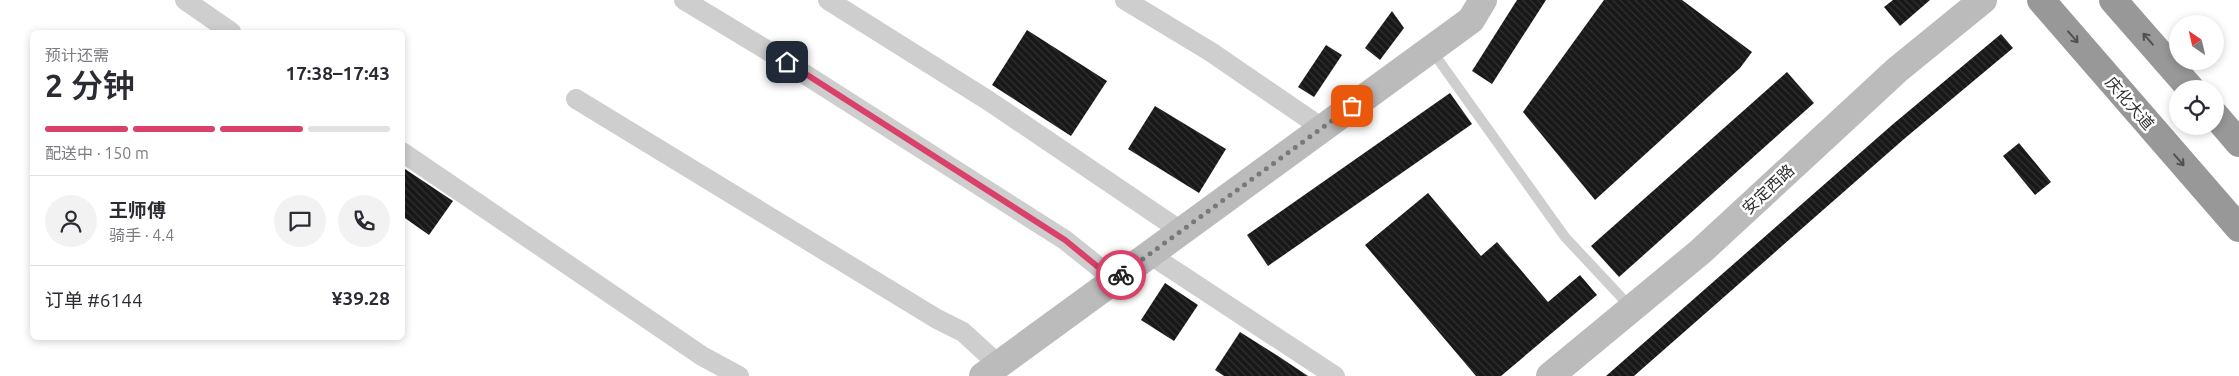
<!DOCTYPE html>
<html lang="zh">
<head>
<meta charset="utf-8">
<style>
	body { margin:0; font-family:Ubuntu,"Noto Sans SC",sans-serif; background:#f2f2f3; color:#2b2b33; height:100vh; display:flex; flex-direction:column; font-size:19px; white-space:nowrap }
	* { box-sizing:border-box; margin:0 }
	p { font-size:16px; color:#7c7c81 }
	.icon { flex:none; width:28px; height:28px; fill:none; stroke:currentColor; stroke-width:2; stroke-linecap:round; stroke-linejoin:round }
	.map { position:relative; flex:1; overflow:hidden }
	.sheet { position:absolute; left:30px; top:30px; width:375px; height:310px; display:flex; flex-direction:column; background:#fff; border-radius:8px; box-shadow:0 2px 8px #0003 }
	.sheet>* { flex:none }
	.needle { width:32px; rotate:326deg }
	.fabs { position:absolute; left:2169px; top:15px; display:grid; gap:10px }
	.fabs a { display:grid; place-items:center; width:55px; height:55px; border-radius:50%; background:#fff; box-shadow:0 2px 8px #0003; font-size:25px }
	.pin { position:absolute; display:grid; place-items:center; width:42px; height:42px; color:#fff; margin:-21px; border-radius:10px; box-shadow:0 2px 8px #0006 }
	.courier { position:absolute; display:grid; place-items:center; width:50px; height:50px; margin:-25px; border:4px solid #d9416b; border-radius:50%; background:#fff; color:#222; box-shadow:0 1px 6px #0007 }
	.overview em { font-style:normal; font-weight:600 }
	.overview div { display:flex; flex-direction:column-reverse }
	.overview { display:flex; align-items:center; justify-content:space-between; height:85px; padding:0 15px }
	h1 { font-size:32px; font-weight:600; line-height:38px }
	.bar { display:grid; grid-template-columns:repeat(4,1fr); gap:8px 5px; align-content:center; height:60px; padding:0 15px }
	.bar i { height:6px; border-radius:4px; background:#e1e1e2 }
	.bar .on { background:#d9416b }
	.bar p { grid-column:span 4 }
	.line { display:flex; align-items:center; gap:12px; padding:0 15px; border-top:1px solid #e1e1e2 }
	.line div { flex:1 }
	.round { display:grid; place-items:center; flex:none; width:52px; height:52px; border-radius:26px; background:#f2f2f3 }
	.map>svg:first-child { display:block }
	.building { fill:url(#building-back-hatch) }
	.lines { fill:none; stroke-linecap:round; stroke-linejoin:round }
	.lane { stroke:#cecece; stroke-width:10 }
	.street { stroke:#cecece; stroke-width:20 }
	.secondary { stroke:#bbb; stroke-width:28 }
	.highway { stroke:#989898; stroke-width:28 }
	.oneway { stroke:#505050 }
	.done { stroke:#797979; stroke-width:5; stroke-dasharray:0 9 }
	.route { stroke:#d9416b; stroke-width:6 }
	.labels { text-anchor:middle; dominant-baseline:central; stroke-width:5; stroke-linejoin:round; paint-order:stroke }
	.street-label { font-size:16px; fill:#313131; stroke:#fff }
</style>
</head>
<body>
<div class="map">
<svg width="2239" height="376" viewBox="0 0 2239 376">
	<defs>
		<pattern id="building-back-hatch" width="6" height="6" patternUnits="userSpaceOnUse" patternTransform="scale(1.25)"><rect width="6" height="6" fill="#181818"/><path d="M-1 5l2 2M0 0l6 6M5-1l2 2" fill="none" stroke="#313131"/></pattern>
	</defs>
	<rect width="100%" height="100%" fill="#fff"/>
	<g class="building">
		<path d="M1517,0H1546L1492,84L1472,71Z"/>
		<path d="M1604,0H1682L1752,52L1740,68L1595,200L1523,112Z"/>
		<path d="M1893,0H1930L1900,26L1884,7Z"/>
		<path d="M1392,11L1404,28L1380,60L1365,48Z"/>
		<path d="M1027,30L1107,81L1071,136L992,85Z"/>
		<path d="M2001,34L2013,48L1904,139L1634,376H1606L1892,125Z"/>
		<path d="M1326,45L1342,55L1314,97L1298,87Z"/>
		<path d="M1787,72L1814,103L1619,277L1591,246Z"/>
		<path d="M1450,93L1472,124L1268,266L1247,235Z"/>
		<path d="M1155,106L1226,149L1199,193L1128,149Z"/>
		<path d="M2019,143L2051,182L2035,195L2003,156Z"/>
		<path d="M402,167L453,201L429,235L402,216Z"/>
		<path d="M1428,193L1481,256L1497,242L1548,302L1580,275L1597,295L1501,376H1476L1365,245Z"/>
		<path d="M1165,283L1198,305L1174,341L1141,320Z"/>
		<path d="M1240,332L1278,356L1308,376H1224L1215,370Z"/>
	</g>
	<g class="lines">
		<path class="lane" d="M1432,51L1565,237L1623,299"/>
		<g class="street">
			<path d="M185,0L231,32"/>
			<path d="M684,0L770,52L1065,240L1115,280"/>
			<path d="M828,0L989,101L1181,231"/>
			<path d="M1125,0L1211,52L1322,128"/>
			<path d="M576,99L937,319L963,332L999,365"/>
			<path d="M402,152L702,356L739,376"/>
			<path d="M1149,254L1335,376"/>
		</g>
		<g class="secondary">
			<path d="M983,376L1471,20L1483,0"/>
			<path d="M1550,376L1700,252L1897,70L1983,0"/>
		</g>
		<g class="highway">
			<path d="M2041,0L2239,228"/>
			<path d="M2113,0L2191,89"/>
			<path d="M2215,115L2239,143"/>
		</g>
	</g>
	<defs><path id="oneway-shaft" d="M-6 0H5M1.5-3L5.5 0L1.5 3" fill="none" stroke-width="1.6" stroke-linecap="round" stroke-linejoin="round" transform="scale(1.25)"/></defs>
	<g class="oneway">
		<use href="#oneway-shaft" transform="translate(2073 37) rotate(49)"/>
		<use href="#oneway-shaft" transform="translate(2148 39) rotate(-131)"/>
		<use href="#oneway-shaft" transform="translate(2179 160) rotate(49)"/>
	</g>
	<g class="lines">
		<path class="done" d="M1121,275L1352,106"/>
		<path class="route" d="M787,62L1065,240L1114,280L1121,275"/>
	</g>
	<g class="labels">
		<g class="street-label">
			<text transform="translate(2130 103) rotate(49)">庆化大道</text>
			<text transform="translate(1768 189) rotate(-43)">安定西路</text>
		</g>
	</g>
</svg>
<div class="fabs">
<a><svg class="needle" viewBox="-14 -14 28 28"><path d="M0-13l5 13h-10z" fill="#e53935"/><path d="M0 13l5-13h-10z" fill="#7c7c81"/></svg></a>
<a><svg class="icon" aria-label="locate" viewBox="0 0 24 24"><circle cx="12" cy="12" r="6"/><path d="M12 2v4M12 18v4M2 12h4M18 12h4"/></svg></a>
</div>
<div class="pin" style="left:1352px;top:106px;background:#ea580c"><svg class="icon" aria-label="bag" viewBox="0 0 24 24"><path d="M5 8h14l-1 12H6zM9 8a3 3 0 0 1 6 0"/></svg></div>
<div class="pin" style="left:787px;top:62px;background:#1f2937"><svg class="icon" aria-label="home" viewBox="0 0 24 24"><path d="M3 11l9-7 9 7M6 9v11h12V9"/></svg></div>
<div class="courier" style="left:1121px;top:275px"><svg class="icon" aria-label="bike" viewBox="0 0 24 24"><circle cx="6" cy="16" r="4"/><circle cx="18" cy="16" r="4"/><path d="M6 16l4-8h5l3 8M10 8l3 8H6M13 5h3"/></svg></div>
<section class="sheet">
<div class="overview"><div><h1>2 分钟</h1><p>预计还需</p></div><em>17:38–17:43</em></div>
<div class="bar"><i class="on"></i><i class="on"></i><i class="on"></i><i></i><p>配送中 · 150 m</p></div>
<div class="line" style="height:90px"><a class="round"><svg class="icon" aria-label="person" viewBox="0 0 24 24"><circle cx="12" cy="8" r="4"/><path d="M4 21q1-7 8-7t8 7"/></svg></a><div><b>王师傅</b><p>骑手 · 4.4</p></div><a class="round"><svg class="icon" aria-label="chat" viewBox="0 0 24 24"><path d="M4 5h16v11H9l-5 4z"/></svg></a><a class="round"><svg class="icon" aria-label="phone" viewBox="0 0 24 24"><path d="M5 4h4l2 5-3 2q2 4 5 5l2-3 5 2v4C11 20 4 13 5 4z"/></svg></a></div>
<div class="line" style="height:65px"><div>订单 #6144</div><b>¥39.28</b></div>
</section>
</div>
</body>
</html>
